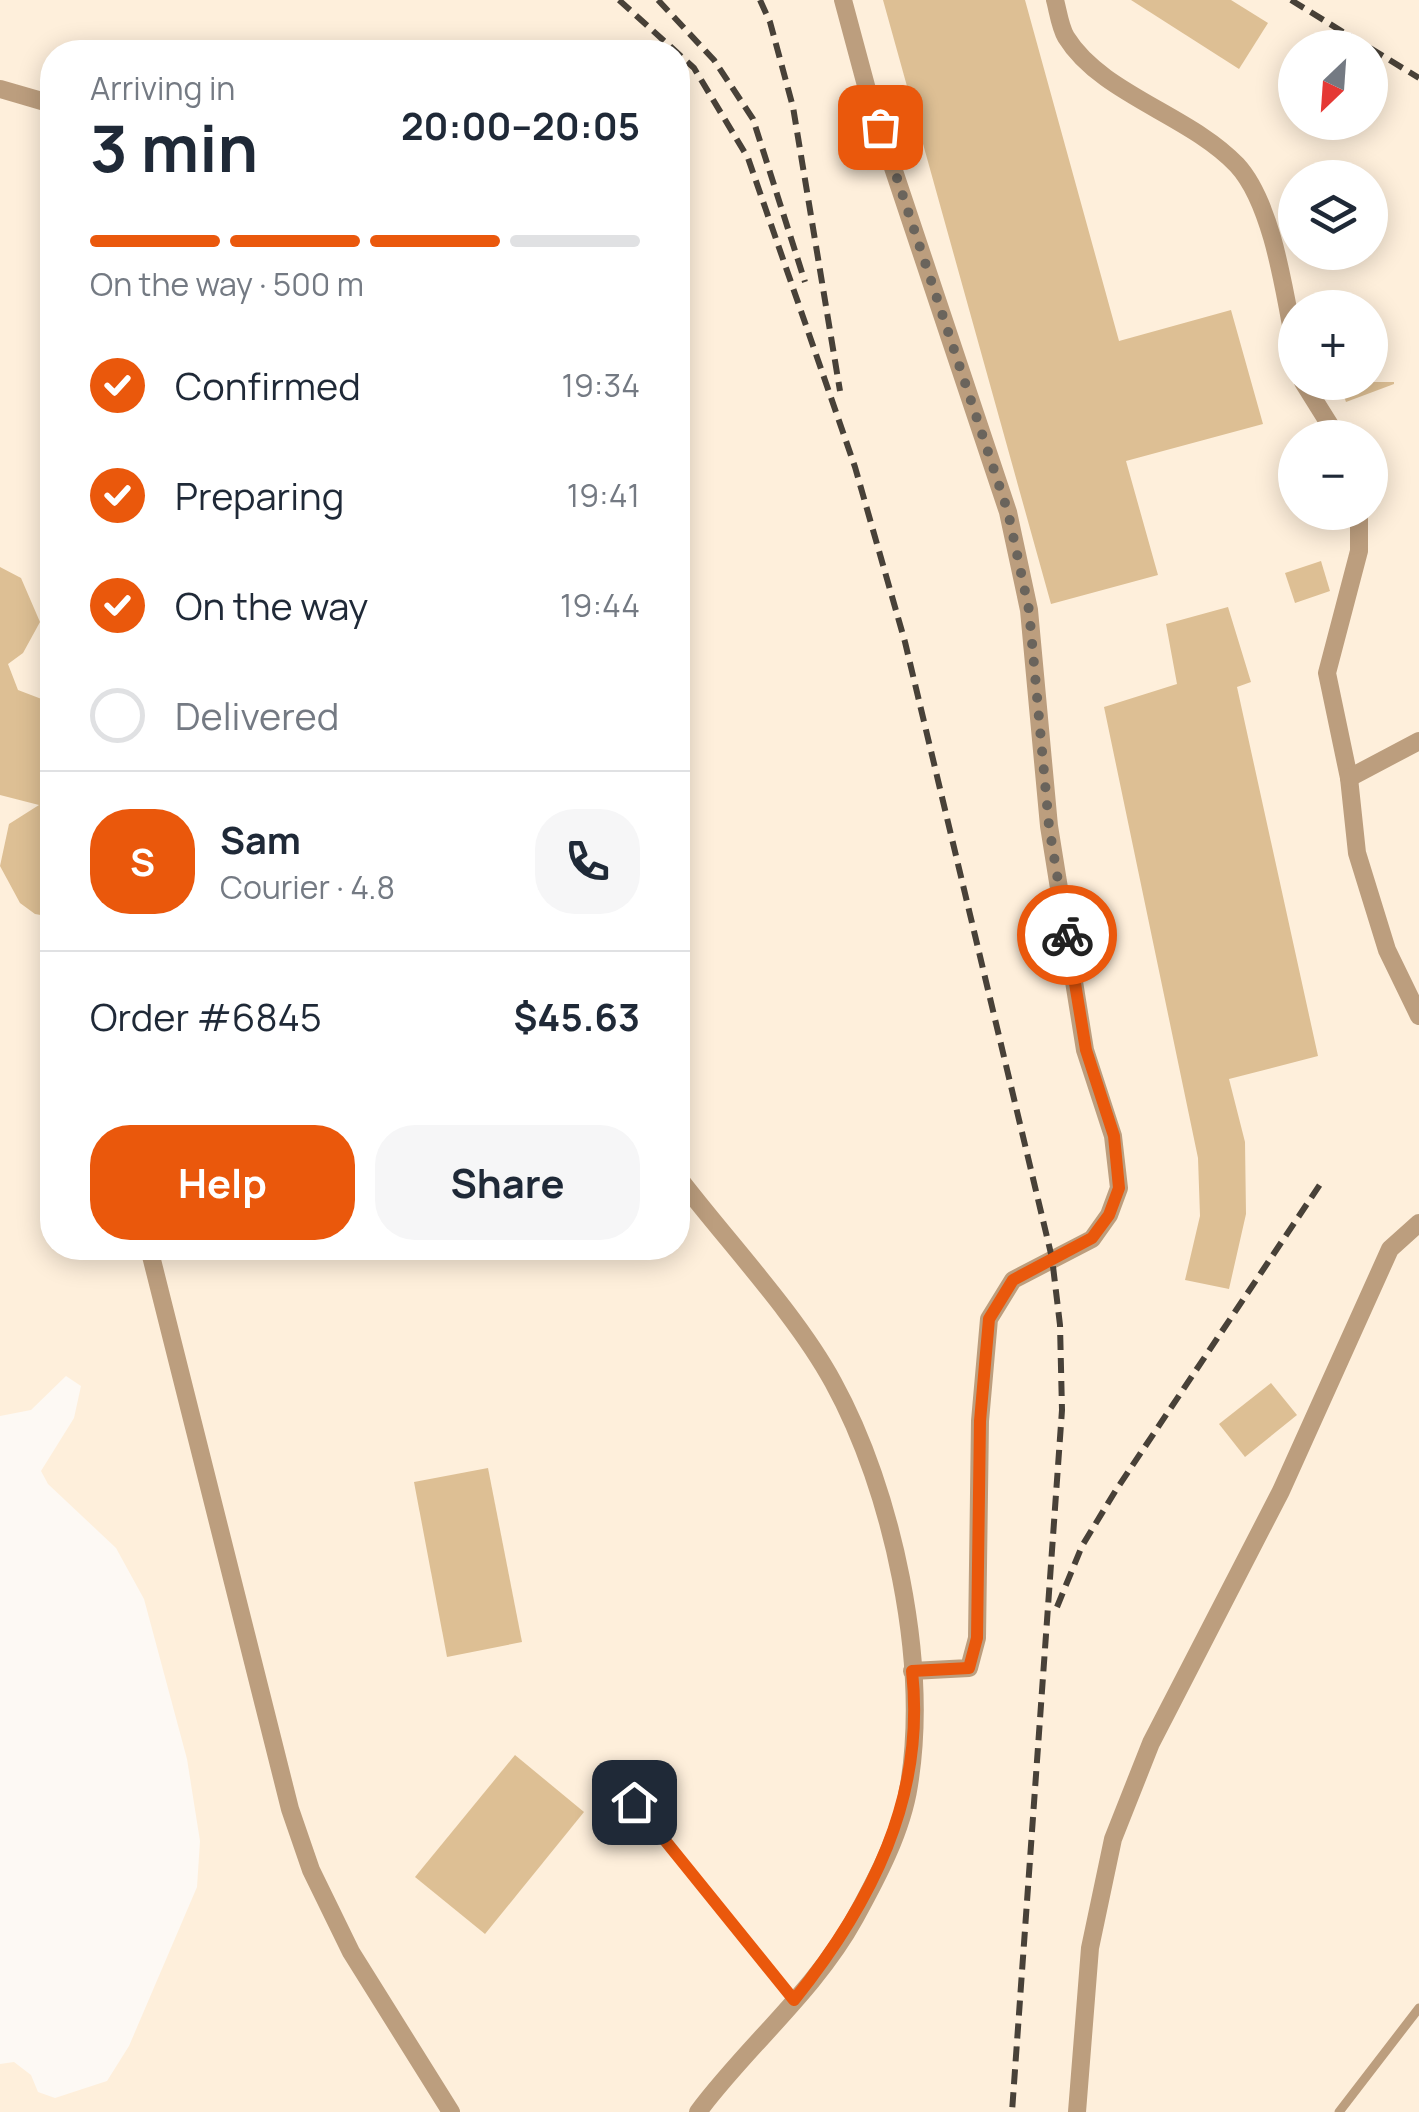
<!DOCTYPE html>
<html lang="en">
<head>
<meta charset="utf-8">
<style>
	body { margin:0; font-family:Manrope,sans-serif; background:#f6f6f7; color:#1f2937; height:100vh; display:flex; flex-direction:column; font-size:38px; white-space:nowrap }
	* { box-sizing:border-box; margin:0 }
	p { font-size:32px; color:#747a83 }
	.icon { flex:none; width:55px; height:55px; fill:none; stroke:currentColor; stroke-width:2; stroke-linecap:round; stroke-linejoin:round }
	.map { position:relative; flex:1; overflow:hidden }
	.side { position:absolute; left:40px; top:40px; width:650px; height:1220px; display:flex; flex-direction:column; background:#fff; border-radius:40px; box-shadow:0 5px 25px #0003 }
	.side>* { flex:none }
	.needle { width:65px; rotate:205deg }
	.fabs { position:absolute; left:1278px; top:30px; display:grid; gap:20px }
	.fabs a { display:grid; place-items:center; width:110px; height:110px; border-radius:50%; background:#fff; box-shadow:0 5px 25px #0003; font-size:50px }
	.pin { position:absolute; display:grid; place-items:center; width:85px; height:85px; color:#fff; margin:-42px; border-radius:20px; box-shadow:0 5px 15px #0006 }
	.courier { position:absolute; display:grid; place-items:center; width:100px; height:100px; margin:-50px; border:8px solid #ea580c; border-radius:50%; background:#fff; color:#222; box-shadow:0 2px 12px #0007 }
	.summary em { font-style:normal; font-weight:700 }
	.summary div { display:flex; flex-direction:column-reverse }
	.summary { display:flex; align-items:center; justify-content:space-between; height:170px; padding:0 50px }
	h1 { font-size:65px; font-weight:700; line-height:75px }
	.bar { display:grid; grid-template-columns:repeat(4,1fr); gap:15px 10px; align-content:center; height:120px; padding:0 50px }
	.bar i { height:12px; border-radius:8px; background:#e0e1e3 }
	.bar .on { background:#ea580c }
	.bar p { grid-column:span 4 }
	.line { display:flex; align-items:center; gap:25px; padding:0 50px; border-top:2px solid #e0e1e3 }
	.line div { flex:1 }
	.round { display:grid; place-items:center; flex:none; width:105px; height:105px; border-radius:40px; background:#f6f6f7 }
	ol { padding:0 50px; list-style:none }
	li { display:flex; align-items:center; gap:30px; height:110px }
	li p { margin-inline-start:auto }
	li .icon { padding:10px; border-radius:50%; background:#ea580c; color:#fff; stroke-width:4 }
	li:last-child { color:#747a83 }
	li i { width:55px; height:55px; border:5px solid #e0e1e3; border-radius:50% }
	.primary-button { display:flex; gap:20px; margin-top:auto; padding:20px 50px }
	.primary-button a { flex:1; height:115px; border-radius:40px; background:#ea580c; color:#fff; font-size:40px; font-weight:700; line-height:115px; text-align:center }
	.primary-button a+a { background:#f6f6f7; color:#1f2937 }
	.map>svg:first-child { display:block }
	.built { fill:#feefdb; fill-rule:evenodd }
	.building { fill:#ddbf94 }
	.lines { fill:none; stroke-linecap:round; stroke-linejoin:round }
	.service { stroke:#bc9e7e; stroke-width:9 }
	.minor { stroke:#bc9e7e; stroke-width:18 }
	.rail { stroke:#484138; stroke-width:6; stroke-dasharray:15 8; stroke-linecap:butt }
	.done { stroke:#6a645c; stroke-width:10; stroke-dasharray:0 18 }
	.route { stroke:#ea580c; stroke-width:12 }
</style>
</head>
<body>
<div class="map">
<svg width="1419" height="2112" viewBox="0 0 1419 2112">
	<rect width="100%" height="100%" fill="#fdf9f4"/>
	<path class="built" d="M0,0H1419V2112H0V2064L14,2062L31,2075L38,2092L55,2098L107,2081L129,2046L197,1887L200,1841L187,1759L144,1599L116,1548L48,1484L41,1471L74,1418L81,1386L66,1376L31,1410L0,1416ZM1295,48H1370V122H1295ZM52,52H678V1248H52ZM1295,178H1370V252H1295ZM1295,308H1370V382H1295ZM1295,438H1370V512H1295Z"/>
	<g class="building">
		<path d="M883,0H1025L1119,341L1231,310L1263,424L1126,461L1158,575L1051,604Z"/>
		<path d="M1131,0H1231L1268,23L1239,69Z"/>
		<path d="M1339,382H1394V384L1346,402Z"/>
		<path d="M1321,561L1330,591L1295,603L1285,573Z"/>
		<path d="M0,567L21,578L40,622L23,653L8,664L18,690L52,703V917L35,914L20,903L0,866L9,824L39,805L0,795Z"/>
		<path d="M1228,607L1251,682L1237,687L1318,1056L1229,1079L1245,1142L1246,1214L1229,1289L1185,1280L1200,1216L1198,1158L1104,707L1177,684L1166,624Z"/>
		<path d="M1271,1383L1297,1415L1245,1457L1219,1424Z"/>
		<path d="M488,1468L522,1642L447,1657L414,1482Z"/>
		<path d="M515,1755L584,1812L485,1934L415,1877Z"/>
	</g>
	<g class="lines">
		<g class="service">
			<path d="M611,1774L795,2000"/>
			<path d="M1339,2112L1419,2008"/>
		</g>
		<g class="minor">
			<path d="M843,0L868,93L1008,512L1029,610L1049,826L1085,1050L1113,1136L1119,1188L1109,1215L1092,1239L1013,1280L989,1319L980,1421L977,1638L969,1668L912,1671"/>
			<path d="M1055,0C1058,11 1060,27 1066,37C1101,94 1190,115 1237,165C1273,204 1285,295 1295,347"/>
			<path d="M0,89L52,104"/>
			<path d="M1303,382L1338,438"/>
			<path d="M1359,512V551L1327,673L1349,778L1357,853L1387,950L1419,1016"/>
			<path d="M1349,778L1419,741"/>
			<path d="M678,1177C726,1240 796,1314 833,1382C893,1491 929,1662 909,1785C902,1831 877,1878 855,1918C815,1991 747,2046 698,2112"/>
			<path d="M149,1248L290,1809L311,1870L351,1952L451,2112"/>
			<path d="M1077,2112L1090,1948L1113,1839L1151,1743L1281,1491L1390,1249L1419,1223"/>
		</g>
		<g class="rail">
			<path d="M619,0L694,68L748,158L855,467L905,642L1052,1258L1060,1325L1062,1410L1012,2112"/>
			<path d="M658,0L714,60L753,119L805,282"/>
			<path d="M760,0L770,22L793,107L840,391"/>
			<path d="M1291,0L1369,48"/>
			<path d="M1370,48L1419,78"/>
			<path d="M1057,1607L1082,1546L1116,1490L1323,1180"/>
		</g>
	</g>
	<g class="lines">
		<path class="done" d="M880,127L1008,512L1029,610L1049,826L1067,935"/>
		<path class="route" d="M634,1802L794,2000C871,1904 926,1797 912,1671L969,1668L977,1638L980,1421L989,1319L1013,1280L1092,1238L1109,1215L1119,1188L1114,1136L1086,1050L1067,935"/>
	</g>
</svg>
<div class="fabs">
<a><svg class="needle" viewBox="-14 -14 28 28"><path d="M0-13l5 13h-10z" fill="#e53935"/><path d="M0 13l5-13h-10z" fill="#747a83"/></svg></a>
<a><svg class="icon" aria-label="layers" viewBox="0 0 24 24"><path d="M12 4l9 5-9 5-9-5zM3 14l9 5 9-5"/></svg></a>
<a>+</a>
<a>−</a>
</div>
<div class="pin" style="left:880px;top:127px;background:#ea580c"><svg class="icon" aria-label="bag" viewBox="0 0 24 24"><path d="M5 8h14l-1 12H6zM9 8a3 3 0 0 1 6 0"/></svg></div>
<div class="pin" style="left:634px;top:1802px;background:#1f2937"><svg class="icon" aria-label="home" viewBox="0 0 24 24"><path d="M3 11l9-7 9 7M6 9v11h12V9"/></svg></div>
<div class="courier" style="left:1067px;top:935px"><svg class="icon" aria-label="bike" viewBox="0 0 24 24"><circle cx="6" cy="16" r="4"/><circle cx="18" cy="16" r="4"/><path d="M6 16l4-8h5l3 8M10 8l3 8H6M13 5h3"/></svg></div>
<section class="side">
<div class="summary"><div><h1>3 min</h1><p>Arriving in</p></div><em>20:00–20:05</em></div>
<div class="bar"><i class="on"></i><i class="on"></i><i class="on"></i><i></i><p>On the way · 500 m</p></div>
<ol>
<li><svg class="icon" aria-label="check" viewBox="0 0 24 24"><path d="M5 12l5 5 9-10"/></svg>Confirmed<p>19:34</p></li>
<li><svg class="icon" aria-label="check" viewBox="0 0 24 24"><path d="M5 12l5 5 9-10"/></svg>Preparing<p>19:41</p></li>
<li><svg class="icon" aria-label="check" viewBox="0 0 24 24"><path d="M5 12l5 5 9-10"/></svg>On the way<p>19:44</p></li>
<li><i></i>Delivered</li>
</ol>
<div class="line" style="height:180px"><b class="round" style="background:#ea580c;color:#fff">S</b><div><b>Sam</b><p>Courier · 4.8</p></div><a class="round"><svg class="icon" aria-label="phone" viewBox="0 0 24 24"><path d="M5 4h4l2 5-3 2q2 4 5 5l2-3 5 2v4C11 20 4 13 5 4z"/></svg></a></div>
<div class="line" style="height:130px"><div>Order #6845</div><b>$45.63</b></div>
<div class="primary-button"><a>Help</a><a>Share</a></div>
</section>
</div>
</body>
</html>
